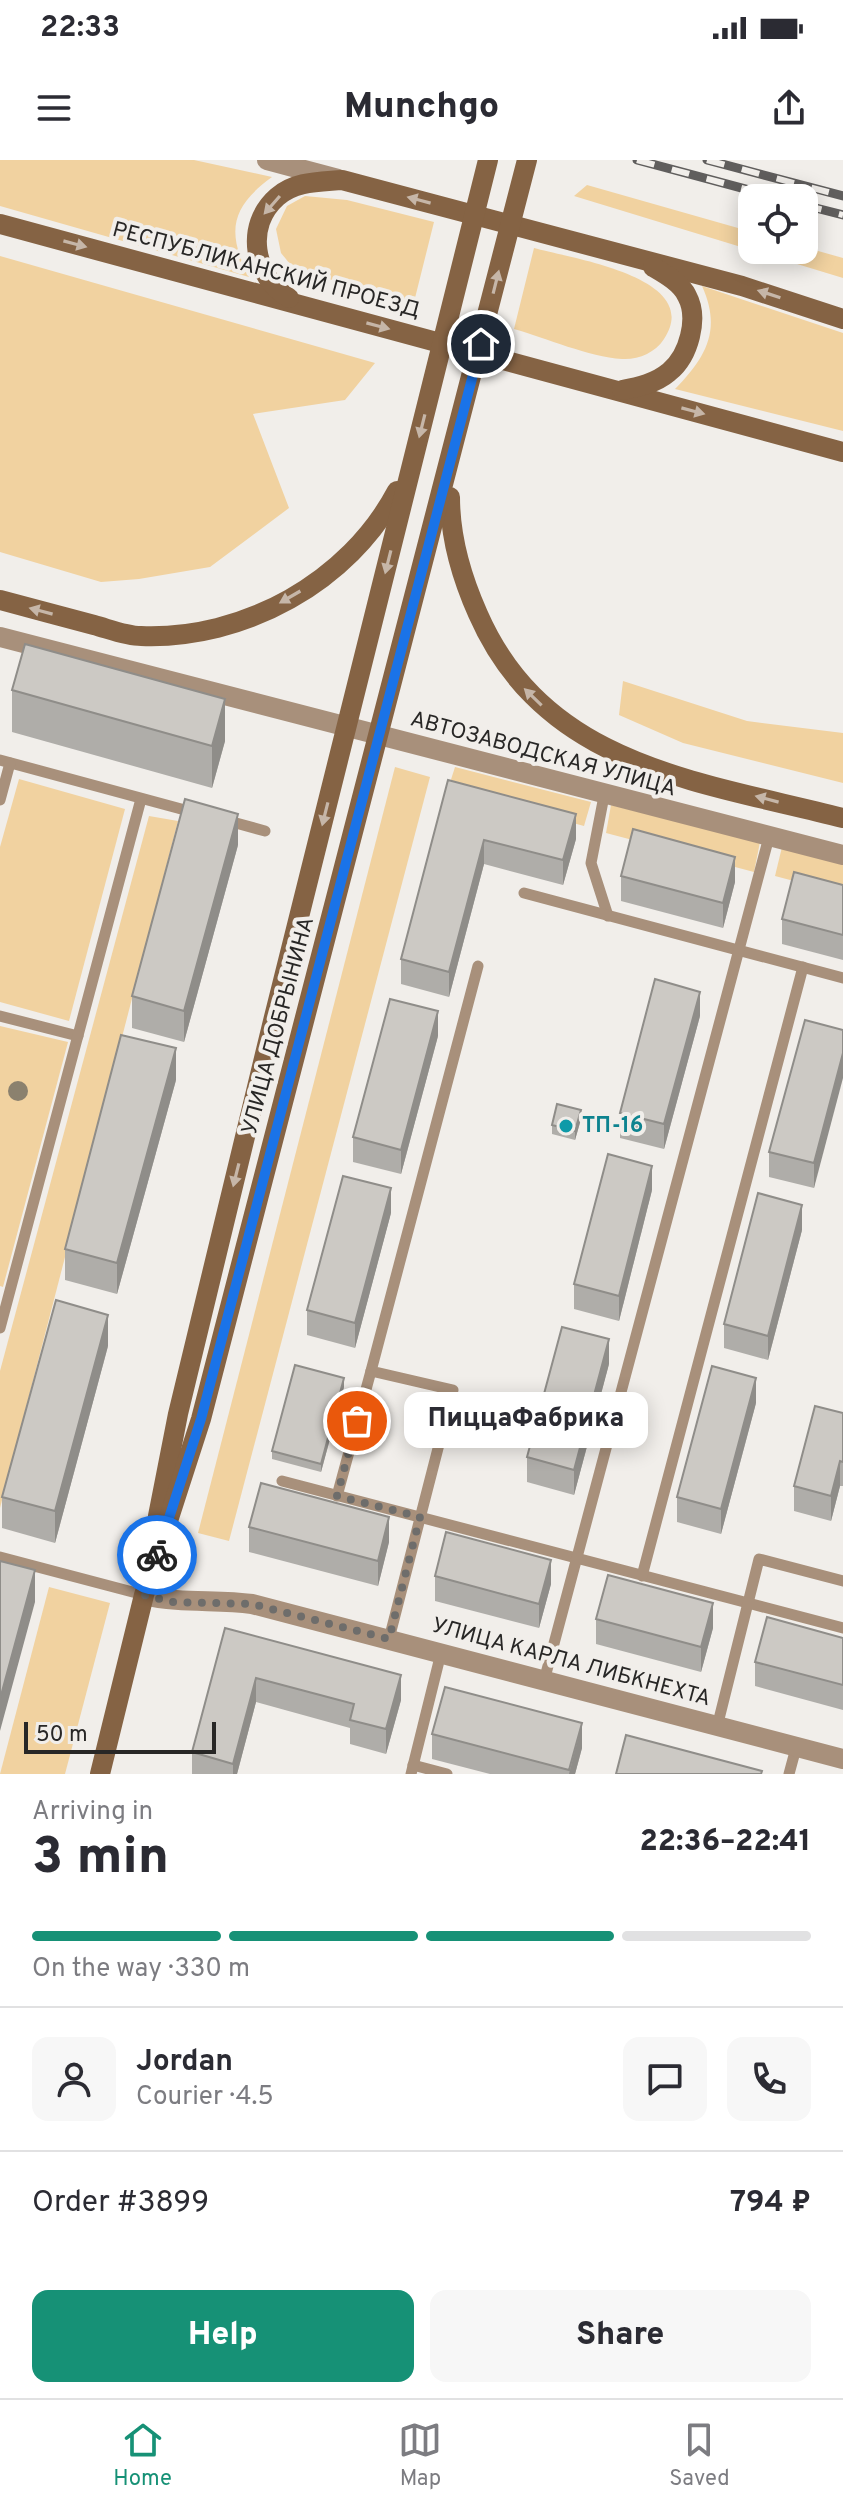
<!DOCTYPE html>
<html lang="en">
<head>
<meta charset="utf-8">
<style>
	body { margin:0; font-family:Overpass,sans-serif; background:#f7f7f7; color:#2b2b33; height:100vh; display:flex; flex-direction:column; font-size:30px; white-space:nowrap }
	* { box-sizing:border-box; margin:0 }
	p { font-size:26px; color:#7c7c81 }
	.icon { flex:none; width:44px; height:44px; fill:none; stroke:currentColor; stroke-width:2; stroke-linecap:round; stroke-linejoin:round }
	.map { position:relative; height:1614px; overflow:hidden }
	.drawer { display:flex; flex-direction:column; background:#fff; flex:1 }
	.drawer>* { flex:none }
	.tools { position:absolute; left:738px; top:24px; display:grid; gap:16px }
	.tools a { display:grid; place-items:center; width:80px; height:80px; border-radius:16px; background:#fff; box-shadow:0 4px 20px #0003; font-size:40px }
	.scale { position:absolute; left:24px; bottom:20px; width:192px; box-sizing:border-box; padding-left:8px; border:4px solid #282726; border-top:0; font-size:22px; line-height:28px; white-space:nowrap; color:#282726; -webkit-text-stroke:6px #f1eeea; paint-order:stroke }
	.pin { position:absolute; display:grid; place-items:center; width:68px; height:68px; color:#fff; margin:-34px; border:4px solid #fff; border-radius:50%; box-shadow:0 2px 8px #0007 }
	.courier { position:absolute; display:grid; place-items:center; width:80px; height:80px; margin:-40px; border:6px solid #1a73e8; border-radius:50%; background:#fff; color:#222; box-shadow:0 2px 10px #0007 }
	.bubble { position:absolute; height:56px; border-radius:16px; background:#fff; box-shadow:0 4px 20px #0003; font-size:26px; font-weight:800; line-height:56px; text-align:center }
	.summary em { font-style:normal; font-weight:800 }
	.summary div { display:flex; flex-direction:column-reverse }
	.summary { display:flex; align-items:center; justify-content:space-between; height:136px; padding:0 32px }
	h1 { font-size:52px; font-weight:800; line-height:60px }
	.bar { display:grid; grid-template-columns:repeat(4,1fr); gap:12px 8px; align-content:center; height:96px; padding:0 32px }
	.bar i { height:10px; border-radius:6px; background:#e1e1e2 }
	.bar .on { background:#169176 }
	.bar p { grid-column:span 4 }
	.line { display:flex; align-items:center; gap:20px; padding:0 32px; border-top:2px solid #e1e1e2 }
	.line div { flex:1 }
	.round { display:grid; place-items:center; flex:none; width:84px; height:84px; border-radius:16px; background:#f7f7f7 }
	.primary-button { display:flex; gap:16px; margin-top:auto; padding:16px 32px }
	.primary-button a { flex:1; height:92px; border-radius:16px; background:#169176; color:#fff; font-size:32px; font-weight:800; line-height:92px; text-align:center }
	.primary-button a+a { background:#f7f7f7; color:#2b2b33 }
	.status { display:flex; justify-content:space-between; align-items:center; height:56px; padding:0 40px; background:#fff; direction:ltr }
	.status svg { height:22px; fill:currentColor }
	header { display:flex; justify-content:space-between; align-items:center; height:104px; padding:0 32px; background:#fff; font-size:36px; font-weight:800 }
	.menu { display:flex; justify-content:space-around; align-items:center; height:112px; border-top:2px solid #e1e1e2; background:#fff; font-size:22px; color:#7c7c81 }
	.menu a { display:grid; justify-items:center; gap:4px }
	.menu .on { color:#169176 }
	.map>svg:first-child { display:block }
	.green { fill:#f1d2a0 }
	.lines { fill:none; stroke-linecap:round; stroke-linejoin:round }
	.service { stroke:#a8907b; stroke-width:11 }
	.minor { stroke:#a8907b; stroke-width:20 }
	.tertiary { stroke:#a8907b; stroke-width:20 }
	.secondary { stroke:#856344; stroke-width:20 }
	.rail-casing { stroke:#605e5d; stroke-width:9 }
	.rail { stroke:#f1eeea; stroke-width:6; stroke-dasharray:18; stroke-linecap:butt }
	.tree { fill:#8b816e }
	.wall { fill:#afada9 }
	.shaded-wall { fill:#8f8d89 }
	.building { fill:#ccc9c4; stroke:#8f8d89; stroke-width:2 }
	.oneway { fill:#c6b6a8 }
	.done { stroke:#6e6d6b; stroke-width:8; stroke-dasharray:0 14.4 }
	.route { stroke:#1a73e8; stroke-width:10 }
	.culture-dot { fill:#0f9aa8; stroke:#f1eeea; stroke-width:3 }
	.labels { text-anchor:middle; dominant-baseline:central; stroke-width:8; stroke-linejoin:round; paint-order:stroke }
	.street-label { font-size:22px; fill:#282726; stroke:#f1eeea }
	.culture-label { font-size:22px; font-weight:bold; fill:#0d838f; stroke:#f1eeea; text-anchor:start }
</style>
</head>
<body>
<div class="status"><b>22:33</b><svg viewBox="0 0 49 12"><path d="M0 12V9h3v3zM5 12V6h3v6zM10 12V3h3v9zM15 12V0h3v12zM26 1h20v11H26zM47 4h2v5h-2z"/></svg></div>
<header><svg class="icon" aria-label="menu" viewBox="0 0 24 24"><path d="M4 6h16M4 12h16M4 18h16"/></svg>Munchgo<svg class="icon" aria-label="share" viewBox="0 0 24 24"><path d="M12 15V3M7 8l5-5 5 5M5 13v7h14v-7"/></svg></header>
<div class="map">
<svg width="843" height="1614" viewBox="0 0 843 1614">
	<rect width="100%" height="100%" fill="#f1eeea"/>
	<g class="green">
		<path d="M0,0H194L272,17C231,47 226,71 249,117L0,46Z"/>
		<path d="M587,25L752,72V90H804V87L843,98V118L574,36Z"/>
		<path d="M305,36L347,40L434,62L414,142L295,110L281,93L276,69L287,46Z"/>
		<path d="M534,88C569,98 705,117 664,179C655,193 638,200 622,199C589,197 546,178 514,169Z"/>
		<path d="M0,96L375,203L345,240L253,254L289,348L210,407L139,419L101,422L0,392Z"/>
		<path d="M702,126L843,173V271L675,229C706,197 722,170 702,126Z"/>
		<path d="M623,521L747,561L843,573V623L683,583L619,555Z"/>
		<path d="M395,607L430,617L229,1381L198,1373Z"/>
		<path d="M455,607L591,642L584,666L448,629Z"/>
		<path d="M19,619L125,649L69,861L0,842V687Z"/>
		<path d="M611,645L760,682L754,712L606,673Z"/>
		<path d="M149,656L178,661L0,1348V1211Z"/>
		<path d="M782,687L843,702V734L775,716Z"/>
		<path d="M0,866L68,882L3,1127L0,1126Z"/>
		<path d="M49,1427L110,1443L65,1614H0Z"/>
	</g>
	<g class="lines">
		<g class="service">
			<path d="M0,600L196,653"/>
			<path d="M604,636L591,703L608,756"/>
			<path d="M0,640L10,603"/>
			<path d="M225,660L265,671"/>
			<path d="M524,733L843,818"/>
			<path d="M0,856L78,876"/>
			<path d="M0,1168L141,639"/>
			<path d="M282,1321L748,1443L759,1399L843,1421"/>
			<path d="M337,1336L371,1211"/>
			<path d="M0,1397L144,1435"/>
			<path d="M642,1416L803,807"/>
			<path d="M389,1479L453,1230L371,1211L478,806"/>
			<path d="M544,1521L769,677"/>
			<path d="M717,1567L748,1443L843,1468"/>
			<path d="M413,1605L447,1614"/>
			<path d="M411,1614L441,1493"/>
			<path d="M789,1614L796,1588"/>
		</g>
		<g class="minor">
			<path d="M0,477L843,695"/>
			<path d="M144,1435C181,1444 216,1439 252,1444L843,1599"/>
		</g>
		<path class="tertiary" d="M267,0L338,19"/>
		<g class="secondary">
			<path d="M0,64L843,292"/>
			<path d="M289,138C254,117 244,66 277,37C295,21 319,22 342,20L742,126L843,159"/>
			<path d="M622,230C639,227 656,223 669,212C689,196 699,158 687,136C681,123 665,114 653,107"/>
			<path d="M450,337C450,378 461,416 478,454C545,607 699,621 843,658"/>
			<path d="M0,440C31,448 63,457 94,465C109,469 126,476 141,476C244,480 349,422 397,331"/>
			<path d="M158,1356L178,1254L272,865L488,0"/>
			<path d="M100,1614L144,1435L201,1259L527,0"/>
		</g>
		<g class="rail-casing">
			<g id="rail">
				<path d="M637,0L779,38"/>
				<path d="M707,0L843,36"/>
				<path d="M804,45L843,55"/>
			</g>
		</g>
		<use href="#rail" class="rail"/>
	</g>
	<circle class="tree" cx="18" cy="931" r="10"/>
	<g class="wall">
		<path d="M12,530L225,581L212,628L12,572Z"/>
		<path d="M448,620L576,679L563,725L484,704L449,837L401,824V799Z"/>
		<path d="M238,685L184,882L132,868V836Z"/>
		<path d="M621,716L735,722L723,768L621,741Z"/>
		<path d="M843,725V800L782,784V759Z"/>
		<path d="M700,856L664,989L620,978V953Z"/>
		<path d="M843,870L814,1028L769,1017V992Z"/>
		<path d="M438,876L401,1014L353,1002V977Z"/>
		<path d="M176,920L117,1134L65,1120V1089Z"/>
		<path d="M581,959L575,980L552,974V965Z"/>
		<path d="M652,1030L619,1161L574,1149V1124Z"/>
		<path d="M391,1053L355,1188L307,1175V1150Z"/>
		<path d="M802,1070L768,1200L724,1188V1164Z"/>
		<path d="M108,1186L55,1383L2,1368V1337Z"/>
		<path d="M609,1204L574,1335L527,1322V1297Z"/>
		<path d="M344,1227L321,1312L272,1299V1291Z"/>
		<path d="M756,1243L721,1374L677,1362V1337Z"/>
		<path d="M843,1253V1326H840L831,1361L794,1351V1326Z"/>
		<path d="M249,1367L389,1382L378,1426L249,1392Z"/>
		<path d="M435,1416L551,1424L539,1468L435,1441Z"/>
		<path d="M596,1459L713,1468L701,1512L596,1484Z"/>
		<path d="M225,1468L401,1540L386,1594L350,1584V1568L256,1542L237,1614H192V1592Z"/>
		<path d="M843,1478V1550L755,1526V1502Z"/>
		<path d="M432,1574L582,1588L575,1614H490L432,1599Z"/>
	</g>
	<g class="shaded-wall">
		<path d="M225,539V581L212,628V586Z"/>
		<path d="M238,654V685L184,882V851Z"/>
		<path d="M576,654V679L563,725V700Z"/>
		<path d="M484,680V704L449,837V812Z"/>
		<path d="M735,697V722L723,768V743Z"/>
		<path d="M700,832V856L664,989V964Z"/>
		<path d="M438,851V876L401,1014V990Z"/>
		<path d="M176,888V920L117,1134V1103Z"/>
		<path d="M843,893V918L814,1028V1003Z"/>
		<path d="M581,950V959L575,980V971Z"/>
		<path d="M652,1006V1030L619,1161V1136Z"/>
		<path d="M391,1028V1053L355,1188V1163Z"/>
		<path d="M802,1045V1070L768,1200V1176Z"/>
		<path d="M108,1155V1186L55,1383V1351Z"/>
		<path d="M609,1179V1204L574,1335V1310Z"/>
		<path d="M344,1218V1227L321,1312V1304Z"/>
		<path d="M756,1218V1243L721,1374V1349Z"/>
		<path d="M840,1301V1326L831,1361V1336Z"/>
		<path d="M389,1357V1382L378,1426V1401Z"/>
		<path d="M551,1400V1424L539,1468V1444Z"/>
		<path d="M35,1410V1442L0,1571V1539Z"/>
		<path d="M713,1443V1468L701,1512V1487Z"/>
		<path d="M401,1515V1540L386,1594V1569Z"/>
		<path d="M256,1518V1542L237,1614H233V1604Z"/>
		<path d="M582,1563V1588L575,1614H569Z"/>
	</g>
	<g class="building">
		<path d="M25,484L225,539L212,586L12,530Z"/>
		<path d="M448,620L576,654L563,700L484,680L449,812L401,799Z"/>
		<path d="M185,639L238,654L184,851L132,836Z"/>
		<path d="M633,669L735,697L723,743L621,716Z"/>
		<path d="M794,712L843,725V775L782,759Z"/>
		<path d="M655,819L700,832L664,964L620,953Z"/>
		<path d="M390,839L438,851L401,990L353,977Z"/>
		<path d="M805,860L843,870V893L814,1003L769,992Z"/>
		<path d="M121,875L176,888L117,1103L65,1089Z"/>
		<path d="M557,944L581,950L575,971L552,965Z"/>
		<path d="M608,994L652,1006L619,1136L574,1124Z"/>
		<path d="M343,1016L391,1028L355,1163L307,1150Z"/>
		<path d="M758,1033L802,1045L768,1176L724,1164Z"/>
		<path d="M56,1140L108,1155L55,1351L2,1337Z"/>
		<path d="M562,1167L609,1179L574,1310L527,1297Z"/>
		<path d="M295,1205L344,1218L321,1304L272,1291Z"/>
		<path d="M712,1206L756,1218L721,1349L677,1337Z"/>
		<path d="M815,1246L843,1253V1302L840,1301L831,1336L794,1326Z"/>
		<path d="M261,1323L389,1357L378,1401L249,1367Z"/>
		<path d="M446,1372L551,1400L539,1444L435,1416Z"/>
		<path d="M0,1401L35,1410L0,1539Z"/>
		<path d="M608,1415L713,1443L701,1487L596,1459Z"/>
		<path d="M767,1457L843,1478V1525L755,1502Z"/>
		<path d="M225,1468L401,1515L386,1569L350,1560L354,1544L256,1518L233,1604L192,1592Z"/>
		<path d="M445,1527L582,1563L569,1610L432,1574Z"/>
		<path d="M626,1575L762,1611L761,1614H616Z"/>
	</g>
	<defs><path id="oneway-solid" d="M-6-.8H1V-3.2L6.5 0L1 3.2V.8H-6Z" transform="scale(2)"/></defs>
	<g class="oneway">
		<use href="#oneway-solid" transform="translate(419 40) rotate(-165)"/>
		<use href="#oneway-solid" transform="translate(272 45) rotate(131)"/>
		<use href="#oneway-solid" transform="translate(75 84) rotate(15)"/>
		<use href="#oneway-solid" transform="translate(496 122) rotate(-76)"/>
		<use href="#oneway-solid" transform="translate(769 134) rotate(-162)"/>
		<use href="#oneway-solid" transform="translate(378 166) rotate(15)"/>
		<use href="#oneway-solid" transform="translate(693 251) rotate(15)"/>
		<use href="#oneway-solid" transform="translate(422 266) rotate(104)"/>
		<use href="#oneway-solid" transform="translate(388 402) rotate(104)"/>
		<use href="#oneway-solid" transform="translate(290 437) rotate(150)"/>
		<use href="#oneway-solid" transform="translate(41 451) rotate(-165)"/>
		<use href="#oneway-solid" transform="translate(533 537) rotate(-136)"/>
		<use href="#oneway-solid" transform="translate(767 639) rotate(-165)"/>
		<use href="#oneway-solid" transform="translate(325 654) rotate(104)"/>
		<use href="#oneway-solid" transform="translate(236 1015) rotate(104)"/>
	</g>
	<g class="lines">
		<path class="done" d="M157,1395L144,1435L172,1442L252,1444L389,1479L420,1357L337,1336L357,1261"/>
		<path class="route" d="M157,1395L201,1259L481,184"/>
	</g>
	<circle class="culture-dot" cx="566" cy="966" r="8"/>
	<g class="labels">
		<g class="street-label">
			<text transform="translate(266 111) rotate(15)">РЕСПУБЛИКАНСКИЙ ПРОЕЗД</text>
			<text transform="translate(543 595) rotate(15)">АВТОЗАВОДСКАЯ УЛИЦА</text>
			<text transform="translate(279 866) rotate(-75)">УЛИЦА ДОБРЫНИНА</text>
			<text transform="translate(571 1503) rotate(15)">УЛИЦА КАРЛА ЛИБКНЕХТА</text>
		</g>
		<g class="culture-label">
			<text x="582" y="966">ТП-16</text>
		</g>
	</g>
</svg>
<div class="tools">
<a><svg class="icon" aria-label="locate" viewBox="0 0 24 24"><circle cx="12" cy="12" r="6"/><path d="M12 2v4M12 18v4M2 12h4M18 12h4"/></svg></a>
</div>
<div class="scale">50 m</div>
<div class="pin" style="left:357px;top:1261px;background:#ea580c"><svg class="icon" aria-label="bag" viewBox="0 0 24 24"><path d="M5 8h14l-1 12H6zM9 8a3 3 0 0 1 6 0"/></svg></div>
<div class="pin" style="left:481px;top:184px;background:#1f2937"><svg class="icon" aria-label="home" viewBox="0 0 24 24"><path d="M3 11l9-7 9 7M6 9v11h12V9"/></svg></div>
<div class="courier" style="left:157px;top:1395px"><svg class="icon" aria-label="bike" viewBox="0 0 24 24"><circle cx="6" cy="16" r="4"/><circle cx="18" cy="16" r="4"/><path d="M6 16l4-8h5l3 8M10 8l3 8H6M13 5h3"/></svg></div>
<div class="bubble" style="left:404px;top:1232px;width:244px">ПиццаФабрика</div>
</div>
<section class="drawer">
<div class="summary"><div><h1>3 min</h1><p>Arriving in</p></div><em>22:36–22:41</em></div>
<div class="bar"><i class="on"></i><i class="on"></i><i class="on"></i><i></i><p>On the way · 330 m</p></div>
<div class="line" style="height:144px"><a class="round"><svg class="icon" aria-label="person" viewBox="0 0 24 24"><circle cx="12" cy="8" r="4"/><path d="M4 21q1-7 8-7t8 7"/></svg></a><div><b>Jordan</b><p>Courier · 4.5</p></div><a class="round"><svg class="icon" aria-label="chat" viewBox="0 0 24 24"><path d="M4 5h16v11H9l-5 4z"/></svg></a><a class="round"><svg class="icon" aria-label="phone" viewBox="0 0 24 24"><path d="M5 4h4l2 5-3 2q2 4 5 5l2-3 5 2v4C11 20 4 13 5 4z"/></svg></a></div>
<div class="line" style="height:104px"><div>Order #3899</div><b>794 ₽</b></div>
<div class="primary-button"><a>Help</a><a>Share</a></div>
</section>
<nav class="menu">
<a class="on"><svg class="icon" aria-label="home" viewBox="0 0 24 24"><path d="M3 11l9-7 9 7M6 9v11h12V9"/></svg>Home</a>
<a><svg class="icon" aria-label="map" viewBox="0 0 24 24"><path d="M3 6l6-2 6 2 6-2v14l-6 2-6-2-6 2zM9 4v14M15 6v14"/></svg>Map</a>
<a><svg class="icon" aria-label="saved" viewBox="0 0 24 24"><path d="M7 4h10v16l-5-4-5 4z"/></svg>Saved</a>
</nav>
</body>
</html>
